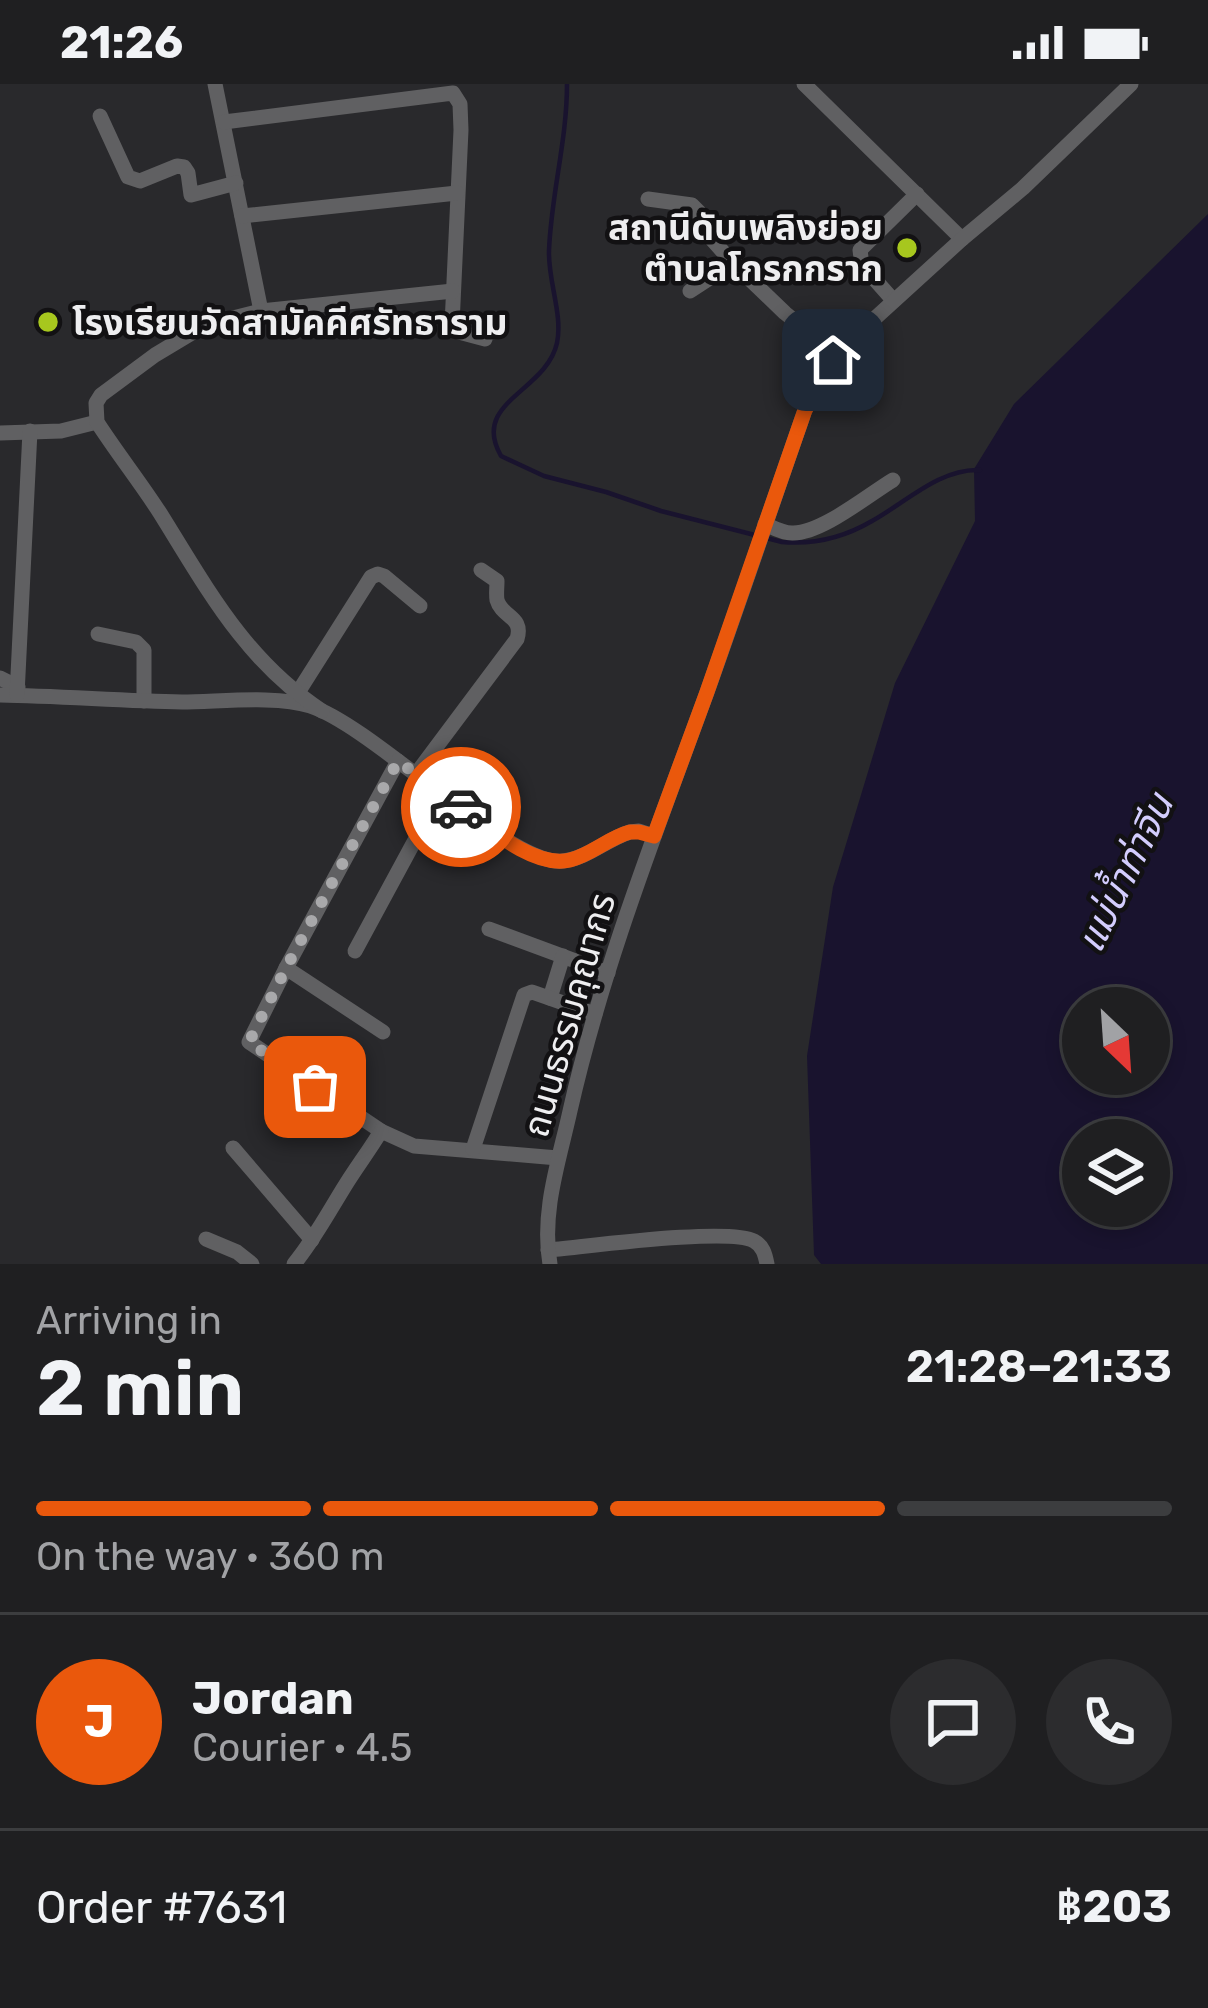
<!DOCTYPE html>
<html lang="en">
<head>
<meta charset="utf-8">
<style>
	body { margin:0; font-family:Rubik,"Noto Sans Thai",sans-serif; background:#2c2c2e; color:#f1f3f6; height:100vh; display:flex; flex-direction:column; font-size:45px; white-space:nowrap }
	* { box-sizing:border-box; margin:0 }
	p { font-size:39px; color:#a1a2a5 }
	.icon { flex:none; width:66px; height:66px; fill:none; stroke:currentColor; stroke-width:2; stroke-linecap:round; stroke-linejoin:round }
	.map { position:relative; height:1180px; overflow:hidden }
	.details { display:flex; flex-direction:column; background:#1f1f21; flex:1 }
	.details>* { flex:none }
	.needle { width:78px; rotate:155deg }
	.controls { position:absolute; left:1062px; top:903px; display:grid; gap:24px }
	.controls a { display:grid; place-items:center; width:108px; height:108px; border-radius:50%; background:#1f1f21; box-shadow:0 6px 18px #0003,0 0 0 3px #3c3d3f; font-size:60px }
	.pin { position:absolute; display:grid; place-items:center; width:102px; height:102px; color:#fff; margin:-51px; border-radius:24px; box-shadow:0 6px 18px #0006 }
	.courier { position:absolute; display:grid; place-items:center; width:120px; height:120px; margin:-60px; border:9px solid #ea580c; border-radius:50%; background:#fff; color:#222; box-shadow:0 3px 15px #0007 }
	.headline em { font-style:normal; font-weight:600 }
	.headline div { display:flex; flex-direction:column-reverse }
	.headline { display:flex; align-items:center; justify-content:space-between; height:204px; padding:0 36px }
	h1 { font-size:78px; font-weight:600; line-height:90px }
	.bar { display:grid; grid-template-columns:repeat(4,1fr); gap:18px 12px; align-content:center; height:144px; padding:0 36px }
	.bar i { height:15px; border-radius:9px; background:#3c3d3f }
	.bar .on { background:#ea580c }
	.bar p { grid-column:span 4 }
	.line { display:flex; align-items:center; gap:30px; padding:0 36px; border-top:3px solid #3c3d3f }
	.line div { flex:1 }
	.round { display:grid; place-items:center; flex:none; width:126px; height:126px; border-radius:63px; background:#2c2c2e }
	.status { display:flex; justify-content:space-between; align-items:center; height:84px; padding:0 60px; background:#1f1f21; direction:ltr }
	.status svg { height:33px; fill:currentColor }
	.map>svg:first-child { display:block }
	.water { fill:#19132e; fill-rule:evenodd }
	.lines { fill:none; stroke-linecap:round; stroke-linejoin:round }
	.stream { stroke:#19132e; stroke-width:4.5 }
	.minor { stroke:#606062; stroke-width:15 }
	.done { stroke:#a9a9ab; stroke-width:12; stroke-dasharray:0 21.6 }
	.route { stroke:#ea580c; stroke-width:15 }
	.poi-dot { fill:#a7c71e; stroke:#121113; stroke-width:4.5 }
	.labels { text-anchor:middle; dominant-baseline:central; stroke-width:9; stroke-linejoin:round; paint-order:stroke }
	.poi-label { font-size:36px; font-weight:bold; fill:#eeeef0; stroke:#121113; text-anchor:end }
	.street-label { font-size:36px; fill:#eeeef0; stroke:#121113 }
	.water-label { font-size:39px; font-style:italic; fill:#d3cdfd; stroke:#121113 }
</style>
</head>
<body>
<div class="status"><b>21:26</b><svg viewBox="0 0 49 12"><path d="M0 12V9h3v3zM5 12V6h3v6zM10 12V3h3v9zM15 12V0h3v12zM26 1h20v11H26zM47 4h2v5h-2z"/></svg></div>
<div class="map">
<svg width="1208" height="1180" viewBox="0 0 1208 1180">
	<rect width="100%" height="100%" fill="#29292c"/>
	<path class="water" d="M1208,130V1180H821L814,1171L807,972L833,803L895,599L975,437L974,385L1014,320ZM1083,924H1149V990H1083ZM1083,1056H1149V1122H1083Z"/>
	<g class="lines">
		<path class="stream" d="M567,0C567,57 551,111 549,167C548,197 563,231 557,259C546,308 470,318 501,372L544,392L606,408L661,427L782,458C815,461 843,454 872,437C905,419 940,384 980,386"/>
		<g class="minor">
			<path d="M215,0L261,227"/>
			<path d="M804,0L962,155"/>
			<path d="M100,32L128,93L140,97L177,82L184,83L188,89L191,111L236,99"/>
			<path d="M224,38L453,9L460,20L461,46L452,241L455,247L485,255"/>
			<path d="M648,115L692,121L699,128L700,142L733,179"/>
			<path d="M242,132L457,109"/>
			<path d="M690,207L733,179L785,229L837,271"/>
			<path d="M893,216L862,181L860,166L917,110"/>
			<path d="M0,349L61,347L97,338"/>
			<path d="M765,440C774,444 782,449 792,449C821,450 868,411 893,396"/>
			<path d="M98,550L136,558L144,566V617"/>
			<path d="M0,594L18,603"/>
			<path d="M297,610L371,493L378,490L384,492L420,522"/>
			<path d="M0,611C61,612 122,617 182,618C218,618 277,611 310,622C375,643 511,784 563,777C588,774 607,755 630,748L639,747L654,752"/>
			<path d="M17,611L30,347"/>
			<path d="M322,627C245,576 208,506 160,429C140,398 117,369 97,338L96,319L101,311L155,271L200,244L225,236L261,227L453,207"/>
			<path d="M398,677L286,884L249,958L381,1047L414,1062L558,1074"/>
			<path d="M416,690L517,555C524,532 502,534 497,516C496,510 497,504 497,497L481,486"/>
			<path d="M489,845L608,889"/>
			<path d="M355,867L441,708"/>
			<path d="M286,884L383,948"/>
			<path d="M550,914L563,872"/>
			<path d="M233,1064L312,1156"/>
			<path d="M473,1065L524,911L532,908L595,930"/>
			<path d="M206,1155L237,1168L252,1180"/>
			<path d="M548,1166C584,1163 729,1143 754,1157C763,1162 765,1170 767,1180"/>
			<path d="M294,1180C313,1157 327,1131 343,1105C355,1085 369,1067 381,1047"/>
			<path d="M550,1180C541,1128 559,1077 570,1027C602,885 656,748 706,611C740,516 772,421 805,326L833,276L850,257L962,155L1023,104L1131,0"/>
		</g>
	</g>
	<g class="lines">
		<path class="done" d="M315,1003L249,958L286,884L398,677L461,723"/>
		<path class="route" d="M461,723C488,743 534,785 570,776C591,771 608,754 630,748H639L654,752L707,608L805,326L833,276"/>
	</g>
	<g class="poi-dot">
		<circle cx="907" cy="164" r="12"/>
		<circle cx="48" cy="238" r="12"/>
	</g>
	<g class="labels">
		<g class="poi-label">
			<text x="883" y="143">สถานีดับเพลิงย่อย<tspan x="883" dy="41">ตำบลโกรกกราก</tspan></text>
			<text x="72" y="238" text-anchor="start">โรงเรียนวัดสามัคคีศรัทธาราม</text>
		</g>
		<g class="street-label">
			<text transform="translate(569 931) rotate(-74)">ถนนธรรมคุณากร</text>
		</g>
		<g class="water-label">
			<text transform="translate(1125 789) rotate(-64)">แม่น้ำท่าจีน</text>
		</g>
	</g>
</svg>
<div class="controls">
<a><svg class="needle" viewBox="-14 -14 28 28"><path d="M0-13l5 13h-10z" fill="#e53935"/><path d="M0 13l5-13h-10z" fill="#a1a2a5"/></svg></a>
<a><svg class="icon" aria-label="layers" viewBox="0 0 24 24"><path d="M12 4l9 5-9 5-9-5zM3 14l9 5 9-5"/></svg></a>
</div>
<div class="pin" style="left:315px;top:1003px;background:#ea580c"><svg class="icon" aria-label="bag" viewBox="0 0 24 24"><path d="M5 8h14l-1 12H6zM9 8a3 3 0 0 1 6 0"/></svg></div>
<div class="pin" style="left:833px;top:276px;background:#1f2937"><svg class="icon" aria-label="home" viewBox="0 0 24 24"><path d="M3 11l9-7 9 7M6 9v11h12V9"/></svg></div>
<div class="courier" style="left:461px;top:723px"><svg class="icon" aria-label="car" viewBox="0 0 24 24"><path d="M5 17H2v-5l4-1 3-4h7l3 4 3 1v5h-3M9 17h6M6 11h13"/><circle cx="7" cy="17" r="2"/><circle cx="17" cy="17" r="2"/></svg></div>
</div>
<section class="details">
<div class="headline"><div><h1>2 min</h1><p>Arriving in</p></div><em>21:28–21:33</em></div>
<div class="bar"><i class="on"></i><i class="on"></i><i class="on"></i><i></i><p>On the way · 360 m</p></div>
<div class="line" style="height:216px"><b class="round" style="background:#ea580c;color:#fff">J</b><div><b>Jordan</b><p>Courier · 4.5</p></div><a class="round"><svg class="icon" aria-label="chat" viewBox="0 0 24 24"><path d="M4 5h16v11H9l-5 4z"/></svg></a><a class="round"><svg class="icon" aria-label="phone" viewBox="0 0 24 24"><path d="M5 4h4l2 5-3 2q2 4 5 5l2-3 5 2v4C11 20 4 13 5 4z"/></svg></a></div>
<div class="line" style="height:156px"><div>Order #7631</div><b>฿203</b></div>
</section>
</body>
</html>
